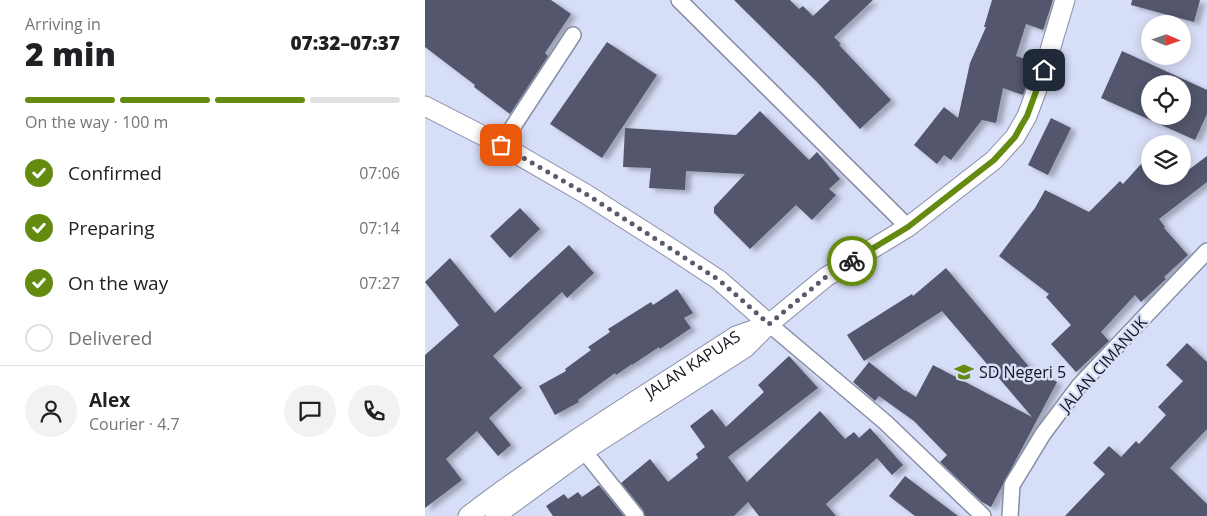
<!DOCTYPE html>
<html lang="en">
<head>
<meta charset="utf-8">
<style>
	body { margin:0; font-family:"Open Sans",sans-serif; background:#f2f2f2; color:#202124; height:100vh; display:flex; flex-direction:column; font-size:19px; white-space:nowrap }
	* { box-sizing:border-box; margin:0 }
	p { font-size:16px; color:#757577 }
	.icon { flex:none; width:28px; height:28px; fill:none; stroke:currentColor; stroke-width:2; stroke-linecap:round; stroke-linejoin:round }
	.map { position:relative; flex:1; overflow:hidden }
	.panel { display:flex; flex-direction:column; background:#fff; width:425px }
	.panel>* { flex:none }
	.needle { width:32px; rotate:92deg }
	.buttons { position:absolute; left:716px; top:15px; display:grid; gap:10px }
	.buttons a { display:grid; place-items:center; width:50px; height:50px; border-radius:50%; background:#fff; box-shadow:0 2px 12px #0003; font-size:25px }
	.pin { position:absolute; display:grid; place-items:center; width:42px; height:42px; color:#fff; margin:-21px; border-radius:10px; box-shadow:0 2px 8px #0006 }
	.courier { position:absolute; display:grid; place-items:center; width:50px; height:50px; margin:-25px; border:4px solid #658a10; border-radius:50%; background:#fff; color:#222; box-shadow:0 1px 6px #0007 }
	.summary em { font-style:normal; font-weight:800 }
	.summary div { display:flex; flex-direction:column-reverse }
	.summary { display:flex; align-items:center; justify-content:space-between; height:85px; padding:0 25px }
	h1 { font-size:32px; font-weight:800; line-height:38px }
	.bar { display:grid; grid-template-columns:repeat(4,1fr); gap:8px 5px; align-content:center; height:60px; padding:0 25px }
	.bar i { height:6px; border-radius:4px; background:#e0e0e0 }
	.bar .current { background:#658a10 }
	.bar p { grid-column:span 4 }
	.line { display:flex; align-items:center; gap:12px; padding:0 25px; border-top:1px solid #e0e0e0 }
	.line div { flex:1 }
	.round { display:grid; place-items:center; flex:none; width:52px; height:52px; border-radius:26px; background:#f2f2f2 }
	ol { padding:0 25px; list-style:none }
	li { display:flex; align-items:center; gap:15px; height:55px }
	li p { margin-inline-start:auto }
	li .icon { padding:5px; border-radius:50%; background:#658a10; color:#fff; stroke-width:4 }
	li:last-child { color:#757577 }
	li i { width:28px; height:28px; border:2px solid #e0e0e0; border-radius:50% }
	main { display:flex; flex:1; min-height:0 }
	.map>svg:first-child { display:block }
	.building { fill:#52576c; fill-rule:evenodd; filter:url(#shadow) }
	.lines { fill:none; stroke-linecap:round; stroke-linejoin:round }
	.minor-casing { stroke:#888ea5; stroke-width:18 }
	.tertiary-casing { stroke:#888ea5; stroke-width:21 }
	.minor { stroke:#fff; stroke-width:15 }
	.tertiary { stroke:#fff; stroke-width:19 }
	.done { stroke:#585b69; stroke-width:5; stroke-dasharray:0 9 }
	.route { stroke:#658a10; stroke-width:6 }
	.labels { text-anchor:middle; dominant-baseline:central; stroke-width:5; stroke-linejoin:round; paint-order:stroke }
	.street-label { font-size:16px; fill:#13151d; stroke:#d7def7 }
	.poi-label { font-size:16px; fill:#13151d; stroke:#d7def7; text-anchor:start }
</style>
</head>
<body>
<main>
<section class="panel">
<div class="summary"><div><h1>2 min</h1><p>Arriving in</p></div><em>07:32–07:37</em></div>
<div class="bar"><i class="current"></i><i class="current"></i><i class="current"></i><i></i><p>On the way · 100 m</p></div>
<ol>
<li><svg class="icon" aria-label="check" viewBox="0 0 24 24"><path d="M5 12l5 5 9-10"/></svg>Confirmed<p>07:06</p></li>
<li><svg class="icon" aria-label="check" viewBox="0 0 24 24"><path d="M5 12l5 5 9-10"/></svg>Preparing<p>07:14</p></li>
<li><svg class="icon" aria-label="check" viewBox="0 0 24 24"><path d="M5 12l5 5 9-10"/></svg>On the way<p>07:27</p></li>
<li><i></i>Delivered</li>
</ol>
<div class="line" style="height:90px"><a class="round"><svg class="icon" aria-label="person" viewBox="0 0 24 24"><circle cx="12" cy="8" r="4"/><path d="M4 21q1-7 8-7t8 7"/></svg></a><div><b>Alex</b><p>Courier · 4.7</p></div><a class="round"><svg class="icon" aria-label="chat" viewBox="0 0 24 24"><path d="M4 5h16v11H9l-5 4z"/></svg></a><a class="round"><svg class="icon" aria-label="phone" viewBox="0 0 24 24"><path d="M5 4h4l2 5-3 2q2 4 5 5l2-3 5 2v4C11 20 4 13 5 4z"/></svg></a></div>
</section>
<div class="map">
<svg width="782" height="516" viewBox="0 0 782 516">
	<defs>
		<filter id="shadow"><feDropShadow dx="5.5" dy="3" stdDeviation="2.5" flood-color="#0004"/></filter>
	</defs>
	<rect width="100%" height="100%" fill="#d7def7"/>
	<g class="building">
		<path d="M0,0H126L146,14L120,53L123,56L85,114L49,87L50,85L0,47Z"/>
		<path d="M309,0H365L374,9L378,6L388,16L405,0H448L409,37L416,44L414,45L466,100L435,129L392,82Z"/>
		<path d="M567,0H628L618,30L601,24L591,56L609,62L598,95L578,88L571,123L557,120L526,160L519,155L512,164L489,145L519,107L533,118L545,63L561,27H559Z"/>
		<path d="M707,0H775L769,22L706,5Z"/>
		<path d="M182,42L232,75L177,158L125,124Z"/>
		<path d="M697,51L782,90V114L770,140L676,98ZM725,84H758V116H725Z"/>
		<path d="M335,111L384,160L392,152L415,179L404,189L411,195L387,220L371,205L325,249L289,213V207L320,174L261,171L260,190L224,188L226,168L198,167L200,128L311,135Z"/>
		<path d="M626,118L646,128L623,175L603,165Z"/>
		<path d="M725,154V176H758V174L782,156V182L734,219L740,227L739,228L763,255L739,277L741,279L716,302L710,295L676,332L684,341L651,372L626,344L646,325L621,297L624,294L574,256L610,208L620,190L664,212L695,181L698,184Z"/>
		<path d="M95,208L115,229L85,258L65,236Z"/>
		<path d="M144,245L169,273L142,298L137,292L68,356L97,388L64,418L86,445L73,456L52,431L21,459L37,480L0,508V355L34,325L0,282L25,258L70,313Z"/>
		<path d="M521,268L605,368L632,382L566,507L557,502L515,462L522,455L489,421L454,396L450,401L428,382L444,362L480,391V390L491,397L508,365L607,417L517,311L439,361L422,335L487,294L488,296Z"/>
		<path d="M252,289L268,313L259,318L266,328L235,349L234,347L207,365V364L191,375L190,373L153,400L154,402L130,415L114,386L141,371L140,369L166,350L163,347L185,332L183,329L226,302L228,305Z"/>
		<path d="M762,343L782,362V429L745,468L782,504V516H640L680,474L668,463L684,446L696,457L711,441L714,444L741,415L733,407L758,381L741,365Z"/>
		<path d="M364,356L393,388L303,457L322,482L395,411L420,439L429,432L434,438L445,428L478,465L467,475L452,458L401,504L411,516H334L323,502L309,516H220L218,510L196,483L225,459L243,482L273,458L271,454L280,447L265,426L287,409L301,427L339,392L333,385Z"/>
		<path d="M480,476L533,516H490L464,496Z"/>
		<path d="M174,485L199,516H128L121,506L139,494L143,499L153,492L157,497Z"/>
	</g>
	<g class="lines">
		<g class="minor-casing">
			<g id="minor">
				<path d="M254,0L483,227"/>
				<path d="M76,145L148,35"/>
				<path d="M344,324L460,422L558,516"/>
				<path d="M159,451L211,516"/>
				<path d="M585,516L587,485L618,434L654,386L782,251"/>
			</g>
		</g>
		<g class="tertiary-casing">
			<g id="tertiary">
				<path d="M0,106L76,145L161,194L244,247L294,280L344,324"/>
				<path id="s1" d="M43,516C128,451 221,395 311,336L337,327"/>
				<path d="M70,516L159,451L320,348L344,324L401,277L483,227L569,160L590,137L602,116L619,70L640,0"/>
			</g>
		</g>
		<use href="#minor" class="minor"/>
		<use href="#tertiary" class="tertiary"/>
	</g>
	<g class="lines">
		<path class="done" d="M76,145L161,194L294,280L344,324L401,277L427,261"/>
		<path class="route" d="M427,261L483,227L569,160L590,137L596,126L602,116L619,70"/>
	</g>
	<defs>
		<g id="school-bare" transform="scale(1.5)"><path d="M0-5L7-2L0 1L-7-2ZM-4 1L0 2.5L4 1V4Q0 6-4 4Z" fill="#658a10" stroke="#d7def7" stroke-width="2.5" paint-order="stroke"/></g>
	</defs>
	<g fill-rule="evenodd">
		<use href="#school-bare" x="539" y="372"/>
	</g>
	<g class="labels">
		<g class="street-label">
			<text transform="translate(678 364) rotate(-48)">JALAN CIMANUK</text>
			<text stroke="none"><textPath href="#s1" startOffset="271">JALAN KAPUAS</textPath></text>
		</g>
		<g class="poi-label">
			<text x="554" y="372">SD Negeri 5</text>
		</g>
	</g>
</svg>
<div class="buttons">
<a><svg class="needle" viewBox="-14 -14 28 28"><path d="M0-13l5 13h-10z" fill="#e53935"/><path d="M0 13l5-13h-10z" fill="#757577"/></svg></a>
<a><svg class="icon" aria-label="locate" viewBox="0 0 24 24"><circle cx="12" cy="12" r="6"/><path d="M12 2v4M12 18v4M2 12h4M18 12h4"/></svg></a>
<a><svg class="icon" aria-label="layers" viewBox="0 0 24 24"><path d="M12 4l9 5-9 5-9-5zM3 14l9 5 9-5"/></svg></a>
</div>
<div class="pin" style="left:76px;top:145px;background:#ea580c"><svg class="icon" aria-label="bag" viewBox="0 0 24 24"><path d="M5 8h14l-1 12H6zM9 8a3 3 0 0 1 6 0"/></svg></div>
<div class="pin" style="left:619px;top:70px;background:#1f2937"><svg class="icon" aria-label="home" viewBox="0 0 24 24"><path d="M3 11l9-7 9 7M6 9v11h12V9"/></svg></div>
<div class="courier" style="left:427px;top:261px"><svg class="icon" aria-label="bike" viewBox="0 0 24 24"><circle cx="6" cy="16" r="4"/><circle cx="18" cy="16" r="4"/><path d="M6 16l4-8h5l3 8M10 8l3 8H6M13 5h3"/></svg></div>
</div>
</main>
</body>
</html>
